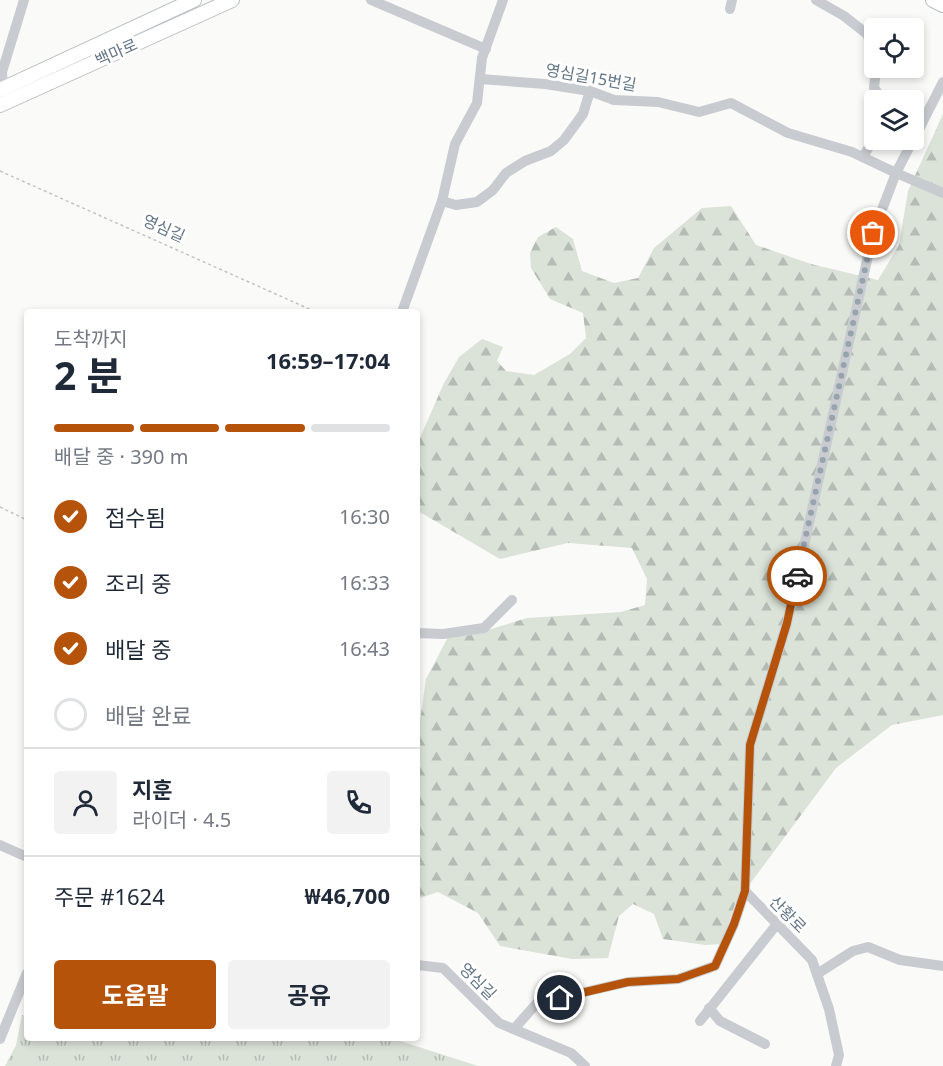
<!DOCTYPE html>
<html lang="ko">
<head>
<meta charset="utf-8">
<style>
	body { margin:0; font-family:"Noto Sans","Noto Sans KR",sans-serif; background:#f2f2f3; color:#1f2937; height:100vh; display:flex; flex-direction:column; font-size:22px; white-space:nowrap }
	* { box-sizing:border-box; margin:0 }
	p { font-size:20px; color:#747a83 }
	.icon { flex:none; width:33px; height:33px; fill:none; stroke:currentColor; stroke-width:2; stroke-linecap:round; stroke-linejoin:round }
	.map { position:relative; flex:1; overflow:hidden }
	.sheet { position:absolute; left:24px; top:309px; width:396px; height:732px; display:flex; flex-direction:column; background:#fff; border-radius:6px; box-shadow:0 3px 9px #0003 }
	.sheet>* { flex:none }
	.fabs { position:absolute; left:864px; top:18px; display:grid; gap:12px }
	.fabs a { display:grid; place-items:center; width:60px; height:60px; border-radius:6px; background:#fff; box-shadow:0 3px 9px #0003; font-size:30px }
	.pin { position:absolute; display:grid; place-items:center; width:51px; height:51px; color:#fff; margin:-26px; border:3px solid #fff; border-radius:50%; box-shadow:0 2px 6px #0007 }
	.courier { position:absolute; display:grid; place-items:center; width:60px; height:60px; margin:-30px; border:4px solid #b45309; border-radius:50%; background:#fff; color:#222; box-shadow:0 2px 8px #0007 }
	.overview em { font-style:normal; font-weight:700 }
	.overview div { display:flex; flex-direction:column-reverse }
	.overview { display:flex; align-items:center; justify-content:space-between; height:102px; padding:0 30px }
	h1 { font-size:39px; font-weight:700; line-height:45px }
	.bar { display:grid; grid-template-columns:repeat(4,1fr); gap:9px 6px; align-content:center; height:72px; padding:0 30px }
	.bar i { height:8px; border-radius:4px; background:#e0e1e3 }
	.bar .current { background:#b45309 }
	.bar p { grid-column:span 4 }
	.line { display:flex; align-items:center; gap:15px; padding:0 30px; border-top:2px solid #e0e1e3 }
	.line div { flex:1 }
	.round { display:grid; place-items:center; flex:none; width:63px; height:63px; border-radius:6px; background:#f2f2f3 }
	ol { padding:0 30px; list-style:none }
	li { display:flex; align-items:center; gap:18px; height:66px }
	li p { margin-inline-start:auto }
	li .icon { padding:6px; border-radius:50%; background:#b45309; color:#fff; stroke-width:4 }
	li:last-child { color:#747a83 }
	li i { width:33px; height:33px; border:3px solid #e0e1e3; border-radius:50% }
	.cta { display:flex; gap:12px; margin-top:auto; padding:12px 30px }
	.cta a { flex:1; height:69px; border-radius:6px; background:#b45309; color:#fff; font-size:24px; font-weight:700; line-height:69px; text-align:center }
	.cta a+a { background:#f2f2f3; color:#1f2937 }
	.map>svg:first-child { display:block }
	.grass { fill:url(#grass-tufts) }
	.forest { fill:url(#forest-firs) }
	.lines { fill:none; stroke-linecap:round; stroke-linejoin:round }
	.major-casing { stroke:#babfc3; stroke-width:16 }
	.path { stroke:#c1c4c6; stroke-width:1.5; stroke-dasharray:3 3; stroke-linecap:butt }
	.minor { stroke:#c8ccd0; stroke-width:10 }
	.major { stroke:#fff; stroke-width:14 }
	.done { stroke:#97a3ad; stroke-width:6; stroke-dasharray:0 10.8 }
	.route { stroke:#b45309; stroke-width:8 }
	.labels { text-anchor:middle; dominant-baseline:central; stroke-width:6; stroke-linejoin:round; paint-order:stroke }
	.street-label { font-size:16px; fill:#627485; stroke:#fff }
</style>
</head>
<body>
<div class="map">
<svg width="943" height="1066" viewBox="0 0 943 1066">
	<defs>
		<pattern id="grass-tufts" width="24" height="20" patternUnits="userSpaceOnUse" patternTransform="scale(1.5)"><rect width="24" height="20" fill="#dbe2d8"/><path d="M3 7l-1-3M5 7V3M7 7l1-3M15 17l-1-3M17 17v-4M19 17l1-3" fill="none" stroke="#b5bcb5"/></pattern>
		<pattern id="forest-firs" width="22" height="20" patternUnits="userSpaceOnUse" patternTransform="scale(1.5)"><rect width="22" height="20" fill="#dbe2d8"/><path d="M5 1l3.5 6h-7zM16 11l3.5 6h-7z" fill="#b5bcb5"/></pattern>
	</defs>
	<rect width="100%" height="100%" fill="#fafaf8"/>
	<path class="grass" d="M22,1015L27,1016V1038H391L478,1066H5L16,1045Z"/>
	<path class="forest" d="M943,114V715L892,725L836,768L735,904L722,944L705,945L663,939L654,914L633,904L619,916L608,958L572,959L500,946L478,913L438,892L417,899V741L426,679L448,637L472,635L527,618L621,612L645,605L647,579L632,548L568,543L500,559L418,511L419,440L444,383L459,357L482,339L503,347L497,361L506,371L534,375L570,354L586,338L583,313L550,299L531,268L530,253L538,237L556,227L573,239L582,271L614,283L638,278L654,248L702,208L731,206L756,245L811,264L878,280L899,245L908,191Z"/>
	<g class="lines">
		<g class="major-casing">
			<g id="major">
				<path d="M933,0L943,5"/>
				<path d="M0,90L194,0"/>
				<path d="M0,105L232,0"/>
			</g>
		</g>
		<g class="path">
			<path d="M0,171L316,312"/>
			<path d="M0,507L27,520"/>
		</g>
		<g class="minor">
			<path d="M371,0L486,49"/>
			<path d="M816,0L844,16L867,34L874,52"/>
			<path d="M730,9L732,0"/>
			<path d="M876,68L874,88L883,100"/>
			<path d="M480,79L545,84L590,91L614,100L658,102L699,112L731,103L788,133L852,152L896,173L943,193"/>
			<path d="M3,88L2,72L24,0"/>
			<path d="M914,139L943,82"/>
			<path d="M863,157L874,138"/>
			<path d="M442,201L456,205L477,202L493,190L506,173L525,161L551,151L564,140L583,114L590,91"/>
			<path d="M402,312L442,201L455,144L477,103L482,58L503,0"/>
			<path d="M417,633L443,634L484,628L512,600"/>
			<path d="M0,845L27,857"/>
			<path d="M417,965L443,968L499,1023L571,1053L585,1066"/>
			<path d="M817,974L853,951L868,947L900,960L943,966"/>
			<path d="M709,1008L720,1021L765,1044"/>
			<path d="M700,1021L777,924"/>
			<path d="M514,1029L537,1003L628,982L678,979L715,966L734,924L745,891"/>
			<path d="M0,1039L27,973"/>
			<path d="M836,1066L839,1055L829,1009L812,960L745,891L750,745L787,623L873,233L896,173L913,140"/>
		</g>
		<use href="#major" class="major"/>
	</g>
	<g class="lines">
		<path class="done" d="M797,576L873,233"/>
		<path class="route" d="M560,998L628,982L678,979L715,966L734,924L745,891L750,745L787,623L797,576"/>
	</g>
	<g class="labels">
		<g class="street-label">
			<text transform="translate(116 52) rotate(-24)">백마로</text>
			<text transform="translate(591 77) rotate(10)">영심길15번길</text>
			<text transform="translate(164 228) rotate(24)">영심길</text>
			<text transform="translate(788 914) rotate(45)">산황로</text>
			<text transform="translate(478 981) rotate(45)">영심길</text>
		</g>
	</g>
</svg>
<div class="fabs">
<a><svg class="icon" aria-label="locate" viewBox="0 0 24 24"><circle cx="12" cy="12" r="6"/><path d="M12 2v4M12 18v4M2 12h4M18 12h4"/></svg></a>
<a><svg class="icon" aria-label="layers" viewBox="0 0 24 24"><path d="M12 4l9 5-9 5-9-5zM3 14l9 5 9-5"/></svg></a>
</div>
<div class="pin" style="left:873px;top:233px;background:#ea580c"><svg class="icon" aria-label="bag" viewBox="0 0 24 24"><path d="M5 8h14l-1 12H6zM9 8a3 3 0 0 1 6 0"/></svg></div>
<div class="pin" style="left:560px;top:998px;background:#1f2937"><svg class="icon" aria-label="home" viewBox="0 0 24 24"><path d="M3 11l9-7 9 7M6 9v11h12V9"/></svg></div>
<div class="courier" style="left:797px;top:576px"><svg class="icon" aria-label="car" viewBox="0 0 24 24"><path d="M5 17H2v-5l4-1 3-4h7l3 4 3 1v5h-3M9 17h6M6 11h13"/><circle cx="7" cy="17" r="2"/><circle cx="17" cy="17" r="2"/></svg></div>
<section class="sheet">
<div class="overview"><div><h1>2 분</h1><p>도착까지</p></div><em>16:59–17:04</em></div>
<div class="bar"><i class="current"></i><i class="current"></i><i class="current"></i><i></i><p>배달 중 · 390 m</p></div>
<ol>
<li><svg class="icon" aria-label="check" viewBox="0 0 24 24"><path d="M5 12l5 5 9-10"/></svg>접수됨<p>16:30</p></li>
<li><svg class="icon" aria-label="check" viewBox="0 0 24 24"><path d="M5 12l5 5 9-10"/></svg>조리 중<p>16:33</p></li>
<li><svg class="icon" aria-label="check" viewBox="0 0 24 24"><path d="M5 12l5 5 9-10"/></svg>배달 중<p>16:43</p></li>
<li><i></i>배달 완료</li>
</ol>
<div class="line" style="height:108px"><a class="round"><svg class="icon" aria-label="person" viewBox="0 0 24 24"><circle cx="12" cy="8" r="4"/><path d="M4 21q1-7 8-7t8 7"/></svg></a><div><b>지훈</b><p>라이더 · 4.5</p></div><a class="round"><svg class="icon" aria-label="phone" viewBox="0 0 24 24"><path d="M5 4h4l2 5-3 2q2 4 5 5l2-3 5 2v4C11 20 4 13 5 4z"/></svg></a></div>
<div class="line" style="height:78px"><div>주문 #1624</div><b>₩46,700</b></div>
<div class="cta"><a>도움말</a><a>공유</a></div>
</section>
</div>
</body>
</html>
